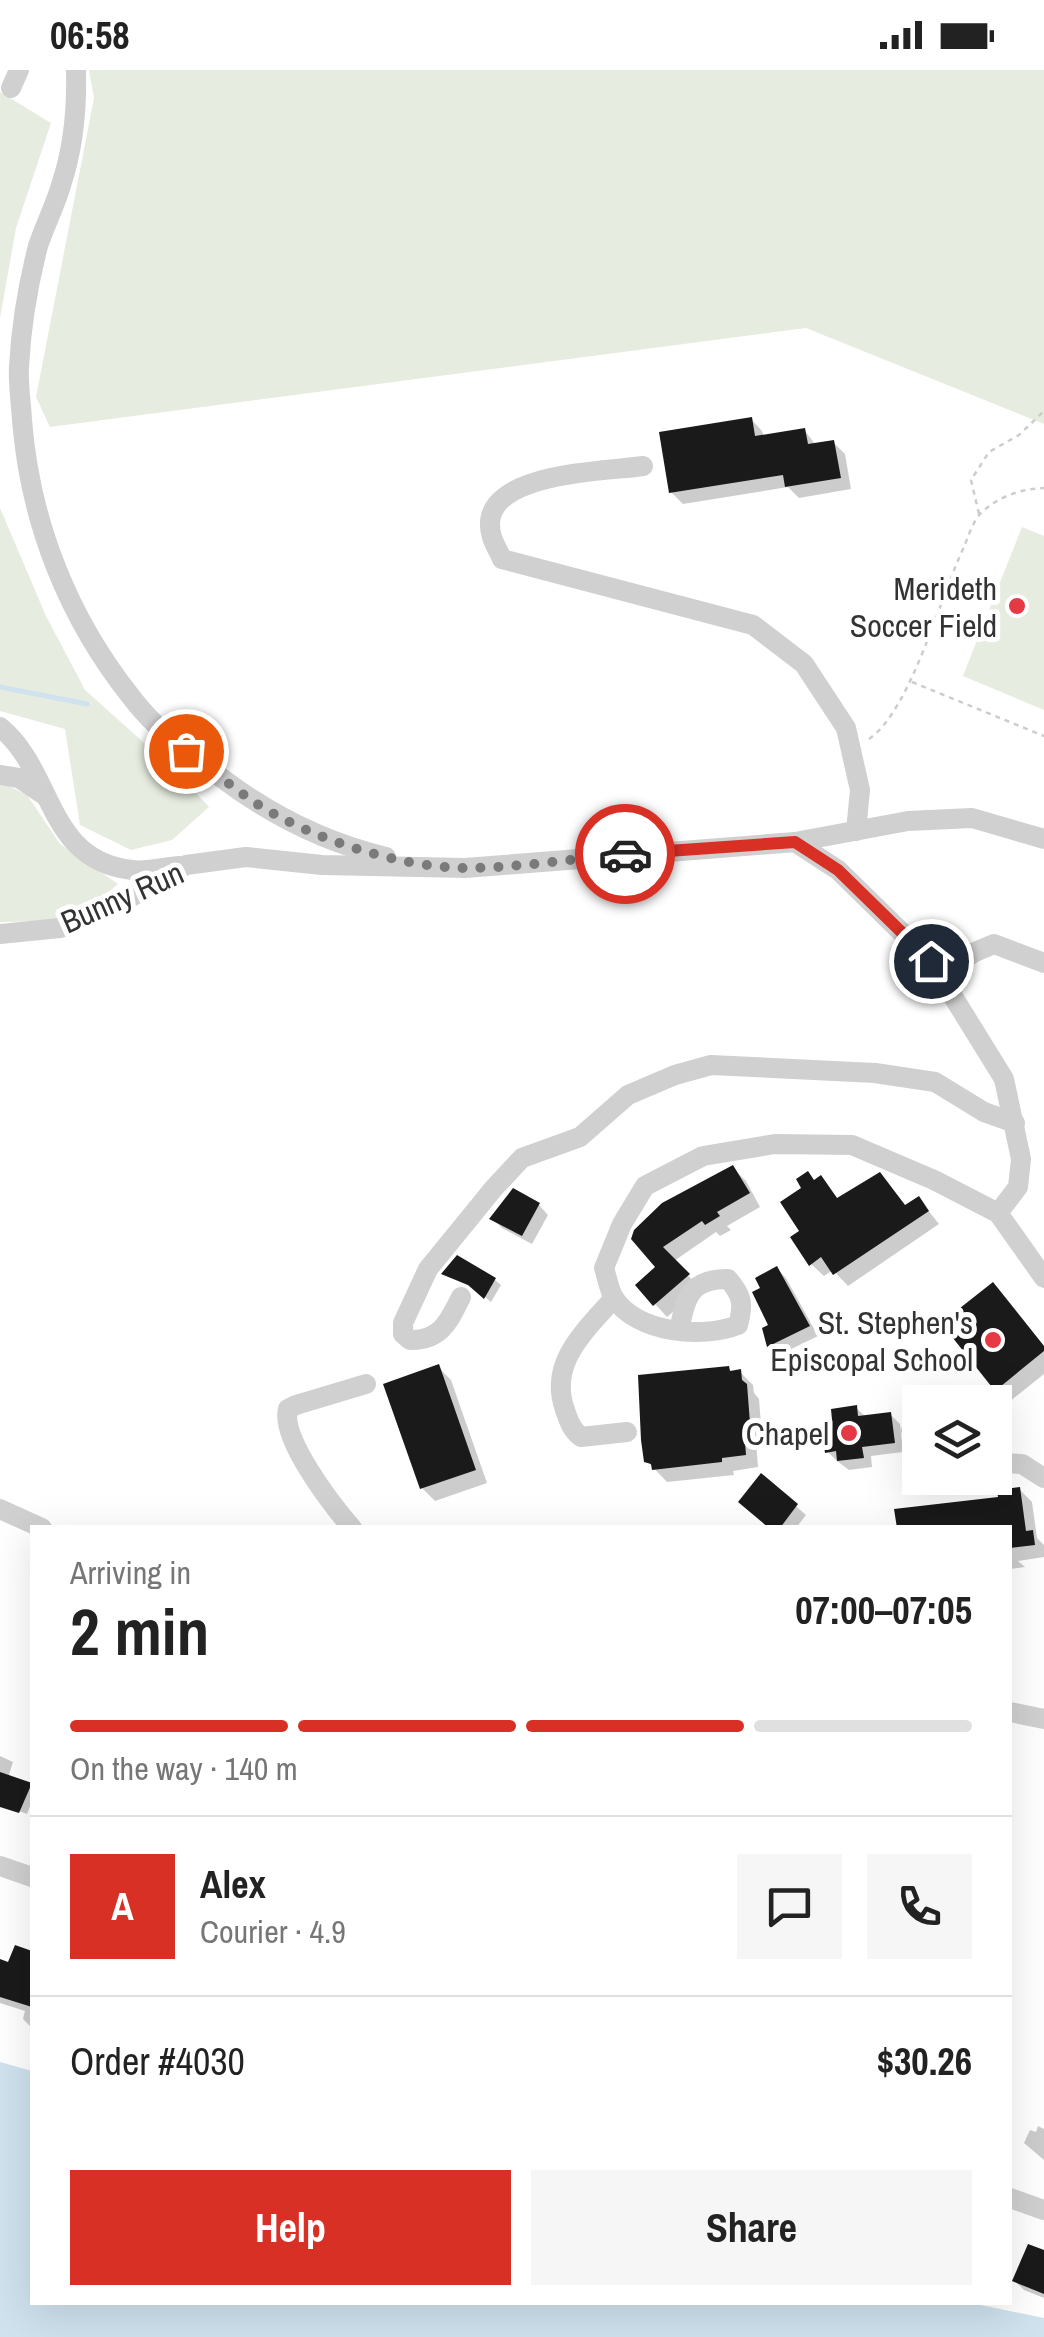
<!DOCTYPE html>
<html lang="en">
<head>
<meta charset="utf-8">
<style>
	body { margin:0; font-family:"Archivo Narrow",sans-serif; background:#f6f6f6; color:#222; height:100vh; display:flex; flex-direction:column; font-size:38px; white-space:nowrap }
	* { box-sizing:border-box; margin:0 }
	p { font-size:32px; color:#767676 }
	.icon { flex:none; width:55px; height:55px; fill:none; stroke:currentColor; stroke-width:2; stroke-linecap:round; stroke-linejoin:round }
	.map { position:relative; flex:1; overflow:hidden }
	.sheet { position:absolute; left:30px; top:1455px; width:982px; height:780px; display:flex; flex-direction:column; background:#fff; border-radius:0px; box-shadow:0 10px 40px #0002 }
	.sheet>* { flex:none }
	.buttons { position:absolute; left:902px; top:1315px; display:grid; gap:20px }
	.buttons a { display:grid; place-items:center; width:110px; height:110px; border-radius:0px; background:#fff; box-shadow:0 10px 40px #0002; font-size:50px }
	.pin { position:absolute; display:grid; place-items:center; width:85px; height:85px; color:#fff; margin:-42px; border:5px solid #fff; border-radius:50%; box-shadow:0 2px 10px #0007 }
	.courier { position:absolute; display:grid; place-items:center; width:100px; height:100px; margin:-50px; border:8px solid #d93025; border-radius:50%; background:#fff; color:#222; box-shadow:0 2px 12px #0007 }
	.headline em { font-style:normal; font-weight:800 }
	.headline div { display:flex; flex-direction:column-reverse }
	.headline { display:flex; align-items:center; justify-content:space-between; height:170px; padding:0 40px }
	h1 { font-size:65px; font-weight:800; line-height:75px }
	.bar { display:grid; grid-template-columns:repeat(4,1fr); gap:15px 10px; align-content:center; height:120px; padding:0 40px }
	.bar i { height:12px; border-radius:8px; background:#e0e0e0 }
	.bar .selected { background:#d93025 }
	.bar p { grid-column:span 4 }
	.line { display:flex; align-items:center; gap:25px; padding:0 40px; border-top:2px solid #e0e0e0 }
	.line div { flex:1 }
	.round { display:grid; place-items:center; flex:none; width:105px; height:105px; border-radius:0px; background:#f6f6f6 }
	.button { display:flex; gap:20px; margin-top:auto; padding:20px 40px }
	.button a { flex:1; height:115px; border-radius:0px; background:#d93025; color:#fff; font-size:40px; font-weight:800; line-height:115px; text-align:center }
	.button a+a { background:#f6f6f6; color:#222 }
	.status { display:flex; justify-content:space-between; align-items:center; height:70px; padding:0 50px; background:#fff; direction:ltr }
	.status svg { height:28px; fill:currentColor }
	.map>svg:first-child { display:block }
	.green { fill:#e6ecdf }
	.water { fill:#cfe2ee }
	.shadow { fill:#0003 }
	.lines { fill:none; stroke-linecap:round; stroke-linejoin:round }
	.stream { stroke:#cfe2ee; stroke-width:5 }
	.building { fill:#1a1a1a }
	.path { stroke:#cdcdcd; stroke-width:2.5; stroke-dasharray:5 5; stroke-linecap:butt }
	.minor { stroke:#d0d0d0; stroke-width:20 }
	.done { stroke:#7a7a7a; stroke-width:10; stroke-dasharray:0 18 }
	.route { stroke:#d93025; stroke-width:12 }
	.poi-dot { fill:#e63946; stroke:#fff; stroke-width:4 }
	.labels { text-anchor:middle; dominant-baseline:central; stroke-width:10; stroke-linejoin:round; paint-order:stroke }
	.poi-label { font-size:32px; fill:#333; stroke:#fff; text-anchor:end }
	.street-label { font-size:32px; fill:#333; stroke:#fff }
</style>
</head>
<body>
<div class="status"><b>06:58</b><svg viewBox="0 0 49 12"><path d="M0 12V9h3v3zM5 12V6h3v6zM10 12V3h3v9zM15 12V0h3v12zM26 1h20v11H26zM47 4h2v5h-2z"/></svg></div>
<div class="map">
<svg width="1044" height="2267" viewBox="0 0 1044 2267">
	<rect width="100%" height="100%" fill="#fff"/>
	<g class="green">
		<path d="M89,0H1044V354L806,258L50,357L36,327L94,28Z"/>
		<path d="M0,22L51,53L16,158L0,248Z"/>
		<path d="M0,438L46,546L85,620L171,697L209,737L172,770L131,780L80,755L65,659L0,641Z"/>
		<path d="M1022,457L1044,466V640L963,606Z"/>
		<path d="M5,714L27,725L60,774L118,814L104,826L53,851L0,852V715Z"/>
	</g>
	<path class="water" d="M0,1992L32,2001V2232H966L1044,2248V2267H0Z"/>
	<g class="shadow">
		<path d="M751,349L762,361L764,367L804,360L816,375L833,372L845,384L851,419L799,428L788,417L683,434L671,422Z"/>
		<path d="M733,1098L746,1111L760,1137L727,1156L731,1160L720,1166L716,1162L674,1191L700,1218L667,1247L655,1234L658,1198L634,1169Z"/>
		<path d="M880,1105L907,1137L919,1129L939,1154L848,1216L833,1200L824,1206L811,1194L802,1162L815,1112L821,1109L839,1130Z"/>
		<path d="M539,1135L548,1145L532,1174L502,1158L492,1148Z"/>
		<path d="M777,1199L786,1208L818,1266L779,1285L769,1276Z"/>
		<path d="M445,1204L495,1210L501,1215L491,1232L477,1220Z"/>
		<path d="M1044,1276V1304L1009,1332L996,1319Z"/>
		<path d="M438,1297L451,1310L487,1413L435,1431L422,1418Z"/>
		<path d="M729,1299L733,1303L740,1302L753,1315L754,1323L759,1329L762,1367L756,1371L758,1397L733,1401L734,1405L667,1412L647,1391Z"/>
		<path d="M856,1338L866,1347L890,1344L900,1354L903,1382L871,1386L872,1397L849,1400L837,1391L827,1381L835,1352Z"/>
		<path d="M761,1406L806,1445L796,1458H771Z"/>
		<path d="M1019,1419L1032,1432L1037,1468L1044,1475V1487L1018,1491L1025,1497L1010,1499V1458L1001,1429Z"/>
		<path d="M0,1686L13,1692L8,1708L32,1717V1731L27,1744L0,1734Z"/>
		<path d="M16,1878L32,1884V1958L23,1949L25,1941L0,1933V1892L10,1895Z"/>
		<path d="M1038,2056L1044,2059V2090L1024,2073L1030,2060L1036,2062Z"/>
		<path d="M1044,2183V2228L1024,2220L1015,2211Z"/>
	</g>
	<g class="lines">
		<path class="stream" d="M0,617L87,634"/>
	</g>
	<g class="building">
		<path d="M752,347L755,366L805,358L808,374L834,370L841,408L785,417L783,405L669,423L659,362Z"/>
		<path d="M733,1095L750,1123L717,1142L720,1146L705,1155L702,1151L663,1177L690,1204L653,1236L635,1215L655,1197L631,1169L634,1160L662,1133Z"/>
		<path d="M808,1101L814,1110L821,1105L837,1128L880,1102L905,1135L919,1126L929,1141L833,1205L821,1187L809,1196L790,1167L799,1161L780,1132L801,1118L796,1109Z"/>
		<path d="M513,1118L540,1133L522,1166L489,1149Z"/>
		<path d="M457,1185L496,1208L484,1229L468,1215L441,1204Z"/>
		<path d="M777,1196L810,1256L767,1277L762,1258L768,1255L752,1222L760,1218L755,1208Z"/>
		<path d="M993,1212L1044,1276V1281L995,1321L941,1253Z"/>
		<path d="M439,1294L476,1400L420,1419L383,1314Z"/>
		<path d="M729,1296L730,1301L741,1299L742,1310L747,1314L750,1353L749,1358L744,1359L746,1385L722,1388V1392L652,1400L651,1394L644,1392L641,1370L638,1305Z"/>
		<path d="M857,1335L858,1346L891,1342L895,1373L862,1377L864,1388L837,1391L836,1381L825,1383L821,1351L832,1350L831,1339Z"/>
		<path d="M761,1403L798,1434L780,1458H769L738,1432Z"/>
		<path d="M1020,1417L1026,1461L1033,1460L1035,1475L1010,1478V1458H897L894,1439L998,1427L997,1420Z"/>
		<path d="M0,1702L32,1713L19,1743L0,1737Z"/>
		<path d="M15,1875L32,1881V1937L0,1927V1889L8,1892Z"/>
		<path d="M1028,2174L1044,2180V2224L1012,2211Z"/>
	</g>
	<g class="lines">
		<g class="path">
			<path d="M979,444L971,410L989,382L1019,365L1044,341"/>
			<path d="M912,612L1044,666"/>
			<path d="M869,669C911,640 940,527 964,477C968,467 973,451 981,443C999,426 1021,419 1044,418"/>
		</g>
		<g class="minor">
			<path d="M76,0C77,39 74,75 62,112C56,134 45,155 38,176C28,215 21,257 19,297C18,314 21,332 22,350C30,452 68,548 132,628C156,660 191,685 223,709C271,745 327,773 386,787"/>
			<path d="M11,18L19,0"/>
			<path d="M643,396C604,402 472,402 492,467C494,474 499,482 502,489L753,555L804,594L846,658L860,720L856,761"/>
			<path d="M0,657C55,702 45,790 132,800C147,802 165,797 179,796"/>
			<path d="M0,705L19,708L44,725"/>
			<path d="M795,772L908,751L972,748L1044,769"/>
			<path d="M0,864L60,858L133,826L186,795L246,787L322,795L465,798L795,772L838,800L931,891L1004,1009L1021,1089L1018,1117L998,1143L1044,1208"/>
			<path d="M939,904L975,882L994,874L1044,893"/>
			<path d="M461,1227C449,1251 441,1271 410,1270L403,1264V1253L428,1199L494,1118L522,1088L580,1067L628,1025L675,1005L711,995L875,1003L935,1012L984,1042L1015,1053"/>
			<path d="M614,1228C585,1261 548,1293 565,1340C569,1351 571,1359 581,1367L627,1362"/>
			<path d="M679,1261C686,1226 690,1209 728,1209C742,1225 744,1234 738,1255C702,1269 637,1263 614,1228C609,1220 607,1207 604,1198L622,1154L645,1116L703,1086L775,1074L852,1075L934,1110L998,1143"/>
			<path d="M911,1360L920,1364"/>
			<path d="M995,1393L1022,1394L1044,1408"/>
			<path d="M0,1439L42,1458"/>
			<path d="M352,1458C332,1435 280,1368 288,1339L296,1335L366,1314"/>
			<path d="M1010,1642L1044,1649"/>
			<path d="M0,1796L32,1807"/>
			<path d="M1010,2128L1044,2140"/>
		</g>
	</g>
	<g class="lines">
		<path class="done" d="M186,681C209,698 231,716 254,732C309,768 398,797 464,798C517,798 572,789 625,784"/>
		<path class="route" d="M625,784L795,772L838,800L931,891"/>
	</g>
	<g class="poi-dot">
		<circle cx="1017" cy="536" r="10"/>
		<circle cx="993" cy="1270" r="10"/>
		<circle cx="849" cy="1363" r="10"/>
	</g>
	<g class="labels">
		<g class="poi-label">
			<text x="997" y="518">Merideth<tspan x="997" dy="37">Soccer Field</tspan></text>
			<text x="973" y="1252">St. Stephen's<tspan x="973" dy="37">Episcopal School</tspan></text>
			<text x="829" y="1363">Chapel</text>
		</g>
		<g class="street-label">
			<text transform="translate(122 827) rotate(-24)">Bunny Run</text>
		</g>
	</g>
</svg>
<div class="buttons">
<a><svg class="icon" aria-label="layers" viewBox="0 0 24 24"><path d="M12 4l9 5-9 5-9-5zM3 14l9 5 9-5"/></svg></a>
</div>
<div class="pin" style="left:186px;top:681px;background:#ea580c"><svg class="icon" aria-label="bag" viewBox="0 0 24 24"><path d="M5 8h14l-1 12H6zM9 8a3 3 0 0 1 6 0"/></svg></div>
<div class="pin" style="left:931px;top:891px;background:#1f2937"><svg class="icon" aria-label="home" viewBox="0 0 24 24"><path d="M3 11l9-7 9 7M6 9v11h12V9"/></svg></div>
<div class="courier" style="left:625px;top:784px"><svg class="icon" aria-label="car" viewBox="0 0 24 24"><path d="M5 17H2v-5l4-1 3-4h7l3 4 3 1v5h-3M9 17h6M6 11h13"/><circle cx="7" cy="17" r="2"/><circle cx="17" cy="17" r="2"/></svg></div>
<section class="sheet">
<div class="headline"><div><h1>2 min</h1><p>Arriving in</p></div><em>07:00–07:05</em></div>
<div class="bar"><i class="selected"></i><i class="selected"></i><i class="selected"></i><i></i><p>On the way · 140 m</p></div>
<div class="line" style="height:180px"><b class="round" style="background:#d93025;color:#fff">A</b><div><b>Alex</b><p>Courier · 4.9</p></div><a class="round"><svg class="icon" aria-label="chat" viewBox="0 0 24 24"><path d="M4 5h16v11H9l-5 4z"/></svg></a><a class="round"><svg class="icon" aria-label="phone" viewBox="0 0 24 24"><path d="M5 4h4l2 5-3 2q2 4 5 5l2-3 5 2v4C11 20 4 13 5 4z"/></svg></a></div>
<div class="line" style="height:130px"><div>Order #4030</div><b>$30.26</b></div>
<div class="button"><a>Help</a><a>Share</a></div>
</section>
</div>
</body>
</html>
